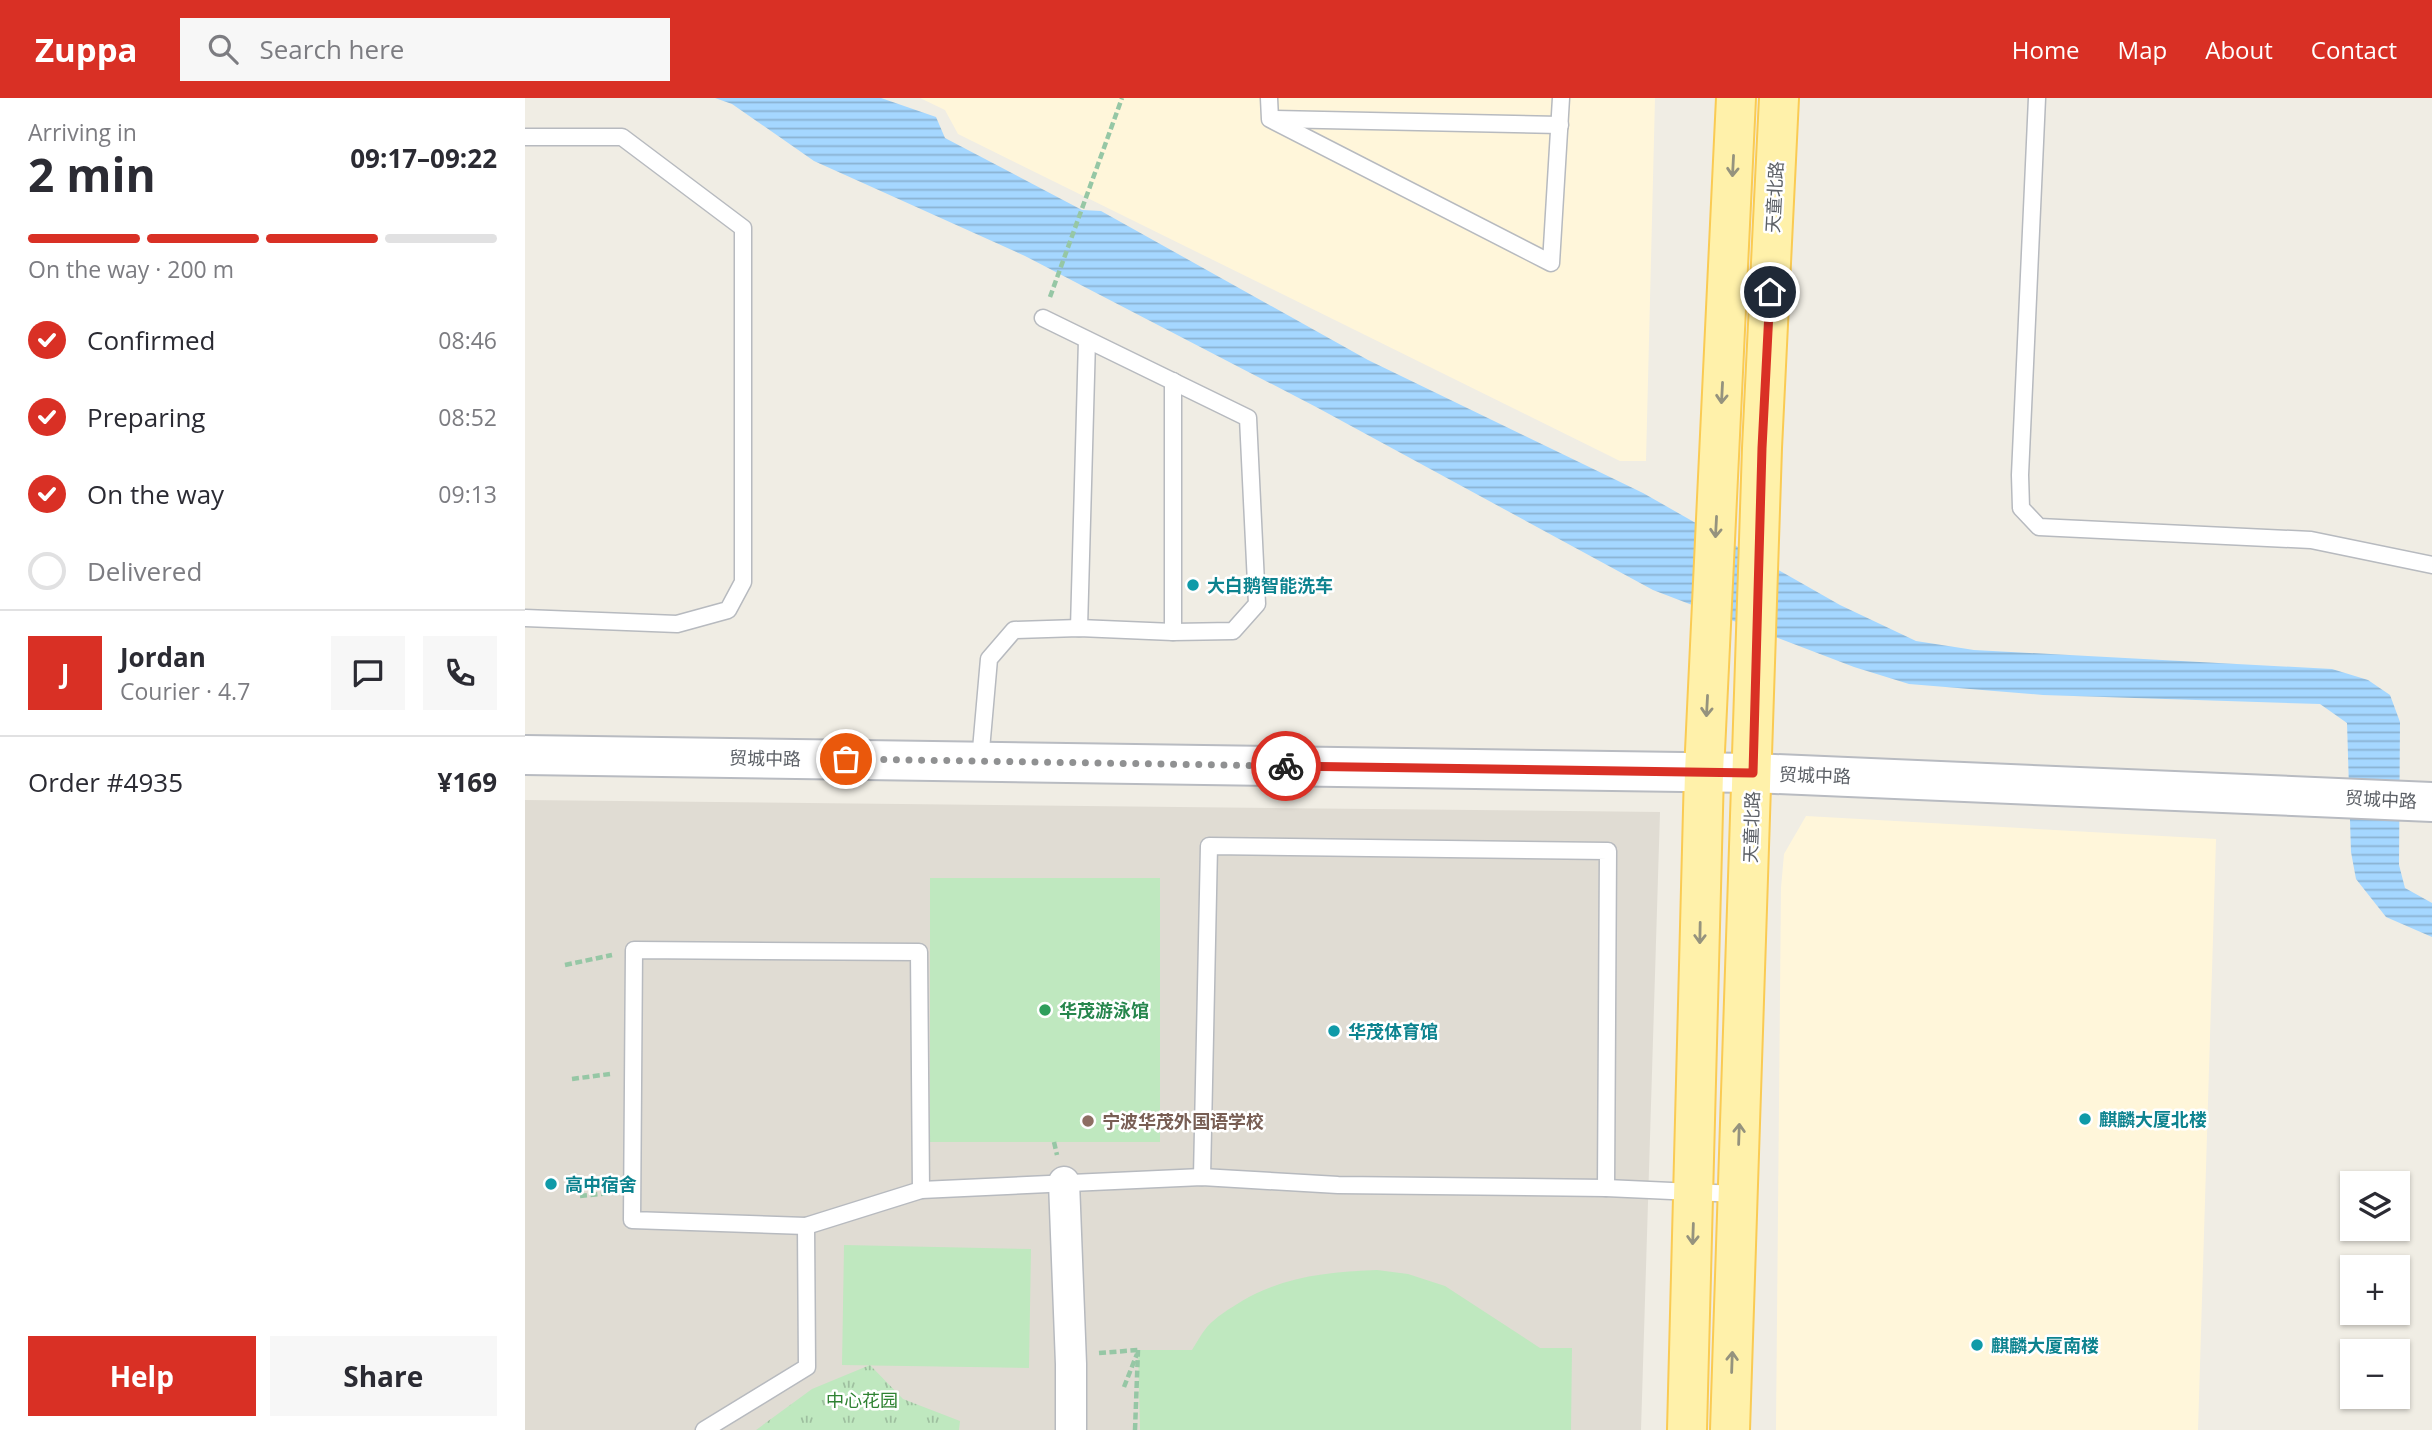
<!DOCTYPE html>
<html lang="en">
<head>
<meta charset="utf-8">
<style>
	body { margin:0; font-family:"Open Sans","Noto Sans SC",sans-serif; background:#f7f7f7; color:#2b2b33; height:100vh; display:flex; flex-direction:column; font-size:26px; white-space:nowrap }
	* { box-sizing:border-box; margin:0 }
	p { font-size:23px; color:#7c7c81 }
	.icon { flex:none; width:38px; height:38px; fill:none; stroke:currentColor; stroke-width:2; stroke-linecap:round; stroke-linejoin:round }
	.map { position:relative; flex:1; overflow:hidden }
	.side { display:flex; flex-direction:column; background:#fff; width:525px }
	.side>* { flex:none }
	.tools { position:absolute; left:1815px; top:1073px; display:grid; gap:14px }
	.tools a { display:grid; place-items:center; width:70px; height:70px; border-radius:0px; background:#fff; box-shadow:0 2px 5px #0004; font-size:35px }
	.pin { position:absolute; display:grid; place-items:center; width:60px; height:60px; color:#fff; margin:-30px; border:4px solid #fff; border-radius:50%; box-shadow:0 2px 7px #0007 }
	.courier { position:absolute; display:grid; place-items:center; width:70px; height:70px; margin:-35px; border:5px solid #d93025; border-radius:50%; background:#fff; color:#222; box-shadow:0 2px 9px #0007 }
	.summary em { font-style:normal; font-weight:700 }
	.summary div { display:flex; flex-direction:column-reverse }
	.summary { display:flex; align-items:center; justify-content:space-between; height:119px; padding:0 28px }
	h1 { font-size:46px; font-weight:700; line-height:52px }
	.bar { display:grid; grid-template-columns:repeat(4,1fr); gap:10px 7px; align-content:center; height:84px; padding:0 28px }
	.bar i { height:9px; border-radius:5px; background:#e1e1e2 }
	.bar .current { background:#d93025 }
	.bar p { grid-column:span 4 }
	.line { display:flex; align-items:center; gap:18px; padding:0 28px; border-top:2px solid #e1e1e2 }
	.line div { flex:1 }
	.round { display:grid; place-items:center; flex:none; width:74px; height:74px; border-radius:0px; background:#f7f7f7 }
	ol { padding:0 28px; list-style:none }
	li { display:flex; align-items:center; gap:21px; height:77px }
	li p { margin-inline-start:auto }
	li .icon { padding:7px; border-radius:50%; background:#d93025; color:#fff; stroke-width:4 }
	li:last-child { color:#7c7c81 }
	li i { width:38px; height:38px; border:4px solid #e1e1e2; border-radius:50% }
	.action { display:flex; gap:14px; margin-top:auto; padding:14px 28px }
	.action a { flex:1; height:80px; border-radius:0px; background:#d93025; color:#fff; font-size:28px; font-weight:700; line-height:80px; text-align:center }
	.action a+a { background:#f7f7f7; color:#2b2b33 }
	header { display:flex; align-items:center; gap:42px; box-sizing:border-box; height:98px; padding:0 35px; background:#d93025; color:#fff }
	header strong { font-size:33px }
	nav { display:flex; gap:38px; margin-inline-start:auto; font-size:24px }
	.search { width:490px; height:63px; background:#f7f7f7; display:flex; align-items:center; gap:18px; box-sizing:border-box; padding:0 24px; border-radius:0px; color:#7c7c81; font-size:26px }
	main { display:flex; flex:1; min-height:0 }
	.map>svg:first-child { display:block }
	.commercial { fill:#fff6da }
	.education { fill:#e0dcd3 }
	.grass { fill:url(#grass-tufts) }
	.pitch { fill:#bfe8bf }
	.water { fill:url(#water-rules) }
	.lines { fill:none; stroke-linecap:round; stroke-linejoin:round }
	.service-casing { stroke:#b7babf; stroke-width:19 }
	.minor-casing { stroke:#b7babf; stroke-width:33 }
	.secondary-casing { stroke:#b8bbc1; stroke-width:42 }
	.primary-casing { stroke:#facb53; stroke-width:42 }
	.path { stroke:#96c7a5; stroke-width:4.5; stroke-dasharray:7 3.5; stroke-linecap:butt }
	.service { stroke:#fff; stroke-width:16 }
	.minor { stroke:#fff; stroke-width:30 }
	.secondary { stroke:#fff; stroke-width:38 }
	.primary { stroke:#fff1aa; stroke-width:38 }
	.oneway { stroke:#95937e }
	.done { stroke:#909192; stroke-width:7; stroke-dasharray:0 12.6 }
	.route { stroke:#d93025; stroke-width:9 }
	.culture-dot { fill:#0f9aa8; stroke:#fff; stroke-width:2.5 }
	.leisure-dot { fill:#2e9e5b; stroke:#fff; stroke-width:2.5 }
	.education-dot { fill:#8d6e63; stroke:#fff; stroke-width:2.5 }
	.labels { text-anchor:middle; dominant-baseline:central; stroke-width:5; stroke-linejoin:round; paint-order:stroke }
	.street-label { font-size:18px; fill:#5c6066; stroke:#fff }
	.culture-label { font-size:18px; font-weight:bold; fill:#0d838f; stroke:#fff; text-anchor:start }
	.leisure-label { font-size:18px; font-weight:bold; fill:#27864d; stroke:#fff; text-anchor:start }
	.education-label { font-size:18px; font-weight:bold; fill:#785e54; stroke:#fff; text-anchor:start }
	.park-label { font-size:18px; fill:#2f8232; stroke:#fff }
</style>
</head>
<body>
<header>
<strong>Zuppa</strong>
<div class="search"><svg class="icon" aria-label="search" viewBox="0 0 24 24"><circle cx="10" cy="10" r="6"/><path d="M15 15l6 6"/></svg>Search here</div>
<nav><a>Home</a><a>Map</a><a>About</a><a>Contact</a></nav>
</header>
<main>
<section class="side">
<div class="summary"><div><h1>2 min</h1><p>Arriving in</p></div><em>09:17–09:22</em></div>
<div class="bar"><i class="current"></i><i class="current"></i><i class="current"></i><i></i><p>On the way · 200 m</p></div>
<ol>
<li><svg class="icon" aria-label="check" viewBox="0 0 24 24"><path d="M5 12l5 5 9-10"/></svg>Confirmed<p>08:46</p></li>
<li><svg class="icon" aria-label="check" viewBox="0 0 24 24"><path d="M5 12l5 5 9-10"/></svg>Preparing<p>08:52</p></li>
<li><svg class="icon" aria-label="check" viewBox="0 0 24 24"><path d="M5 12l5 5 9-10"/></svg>On the way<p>09:13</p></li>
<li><i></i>Delivered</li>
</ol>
<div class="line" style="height:126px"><b class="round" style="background:#d93025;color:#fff">J</b><div><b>Jordan</b><p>Courier · 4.7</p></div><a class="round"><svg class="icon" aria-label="chat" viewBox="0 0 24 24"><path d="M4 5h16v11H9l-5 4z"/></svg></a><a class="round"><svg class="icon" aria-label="phone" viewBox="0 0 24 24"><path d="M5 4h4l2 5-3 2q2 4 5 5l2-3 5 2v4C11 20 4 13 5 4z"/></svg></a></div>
<div class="line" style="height:91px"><div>Order #4935</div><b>¥169</b></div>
<div class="action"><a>Help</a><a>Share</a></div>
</section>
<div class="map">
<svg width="1907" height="1332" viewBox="0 0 1907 1332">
	<defs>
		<pattern id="grass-tufts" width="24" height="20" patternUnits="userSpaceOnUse" patternTransform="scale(1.75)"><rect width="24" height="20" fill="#bfe8bf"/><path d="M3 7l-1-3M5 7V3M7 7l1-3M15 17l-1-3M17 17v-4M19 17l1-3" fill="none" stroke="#9ebf9f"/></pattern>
		<pattern id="water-rules" width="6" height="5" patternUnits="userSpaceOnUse" patternTransform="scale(1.75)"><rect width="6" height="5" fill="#a5d7ff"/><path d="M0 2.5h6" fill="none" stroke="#8ab2d2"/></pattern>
	</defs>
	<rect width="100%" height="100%" fill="#f0ede4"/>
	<g class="commercial">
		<path d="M395,0H1130L1121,363H1095L433,36L420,12Z"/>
		<path d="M1281,718L1691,741L1673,1332H1251L1256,790L1259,756Z"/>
	</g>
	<path class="education" d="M0,702L1135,714L1116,1332H0Z"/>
	<path class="grass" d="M345,1267L378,1301L435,1323L434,1332H231L287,1291Z"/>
	<g class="pitch">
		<rect x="405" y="780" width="230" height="264"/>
		<path d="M319,1147L506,1151L504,1270L317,1267Z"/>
		<path d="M852,1172L883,1176L920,1188L1015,1250H1047L1046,1332H615L613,1252H667C672,1244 676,1236 682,1229C692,1218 704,1211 717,1203C760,1178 803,1174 852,1172Z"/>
	</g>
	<path class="water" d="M190,0H356L411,19L420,40L557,112L576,113L843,262L1118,395L1315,507L1391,543L1449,552L1807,571L1843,582L1865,597L1875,624L1874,767L1880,790L1907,805V839L1861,819L1831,781L1826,754L1822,625L1795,606L1518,597L1384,586L1329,569L1128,492L793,310L500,158L289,63L207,6Z"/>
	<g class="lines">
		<g class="service-casing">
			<g id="service">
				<path d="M744,0L745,21L1026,165L1036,0"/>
				<path d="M1512,0L1495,377L1496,410L1514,429L1786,442L1907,467"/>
				<path d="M750,21L1035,27"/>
				<path d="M0,39H97L218,130V484L203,512L152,526L0,520"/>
				<path d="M648,283V534"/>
				<path d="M554,530L562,242"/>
				<path d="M455,663L464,561L489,532L554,530L648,534L708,533L732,506L723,320L518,220"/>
				<path d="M677,1079L684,748L1083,753L1081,1090"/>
				<path d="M281,1128L107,1122L109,852L394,854L396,1092"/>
				<path d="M179,1332L282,1269L281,1128L396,1092L677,1079L813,1087L1081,1090L1212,1096"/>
			</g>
		</g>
		<g class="minor-casing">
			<path id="minor" d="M539,1084L546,1266V1332"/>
		</g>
		<g class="secondary-casing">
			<path id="secondary" d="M0,657L1228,675L1907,704"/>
		</g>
		<g class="primary-casing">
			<g id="primary">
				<path d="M1162,1332L1179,674L1211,0"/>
				<path d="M1205,1332L1237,350L1254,0"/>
			</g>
		</g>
		<g class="path">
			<path d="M525,199L597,0"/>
			<path d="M40,867L87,857"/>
			<path d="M47,981L85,976"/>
			<path d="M529,1044L532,1057"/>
			<path d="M55,1098L85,1095"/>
			<path d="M574,1255L613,1252"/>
			<path d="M599,1289L612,1256"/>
			<path d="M610,1332L613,1252"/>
		</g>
		<use href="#service" class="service"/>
		<use href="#minor" class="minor"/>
		<use href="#secondary" class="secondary"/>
		<use href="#primary" class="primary"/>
	</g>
	<defs><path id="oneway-shaft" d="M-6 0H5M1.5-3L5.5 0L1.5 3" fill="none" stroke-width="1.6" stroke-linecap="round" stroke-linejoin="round" transform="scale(1.75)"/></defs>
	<g class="oneway">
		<use href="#oneway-shaft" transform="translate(1208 68) rotate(93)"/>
		<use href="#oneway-shaft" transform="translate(1197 295) rotate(93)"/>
		<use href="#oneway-shaft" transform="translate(1191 429) rotate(93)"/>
		<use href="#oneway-shaft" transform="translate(1182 608) rotate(93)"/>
		<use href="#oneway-shaft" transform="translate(1175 835) rotate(91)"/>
		<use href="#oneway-shaft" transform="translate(1214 1036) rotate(-88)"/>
		<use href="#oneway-shaft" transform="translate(1168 1136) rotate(92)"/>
		<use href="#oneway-shaft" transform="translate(1207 1264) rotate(-88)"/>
	</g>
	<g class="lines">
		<path class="done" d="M321,661L761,668"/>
		<path class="route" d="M761,668L1228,675L1237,350L1245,194"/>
	</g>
	<g class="culture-dot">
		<circle cx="668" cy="487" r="7"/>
		<circle cx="809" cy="933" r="7"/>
		<circle cx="1560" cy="1021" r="7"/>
		<circle cx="26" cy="1086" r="7"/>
		<circle cx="1452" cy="1247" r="7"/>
	</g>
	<circle class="leisure-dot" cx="520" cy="912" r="7"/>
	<circle class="education-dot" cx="563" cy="1023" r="7"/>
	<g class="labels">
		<g class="street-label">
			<text transform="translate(1249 99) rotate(-87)">天童北路</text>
			<text transform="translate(240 660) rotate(1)">贸城中路</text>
			<text transform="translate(1290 677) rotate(2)">贸城中路</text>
			<text transform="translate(1856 701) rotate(3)">贸城中路</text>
			<text transform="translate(1226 729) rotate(-88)">天童北路</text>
		</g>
		<g class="culture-label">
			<text x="682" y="487">大白鹅智能洗车</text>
			<text x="823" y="933">华茂体育馆</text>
			<text x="1574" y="1021">麒麟大厦北楼</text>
			<text x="40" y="1086">高中宿舍</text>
			<text x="1466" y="1247">麒麟大厦南楼</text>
		</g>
		<g class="leisure-label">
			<text x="534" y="912">华茂游泳馆</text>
		</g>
		<g class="education-label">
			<text x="577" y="1023">宁波华茂外国语学校</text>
		</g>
		<g class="park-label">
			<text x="337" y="1302">中心花园</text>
		</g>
	</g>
</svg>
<div class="tools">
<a><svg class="icon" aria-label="layers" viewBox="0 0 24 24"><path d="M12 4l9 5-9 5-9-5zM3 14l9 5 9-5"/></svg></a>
<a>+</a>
<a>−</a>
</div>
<div class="pin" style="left:321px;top:661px;background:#ea580c"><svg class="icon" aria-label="bag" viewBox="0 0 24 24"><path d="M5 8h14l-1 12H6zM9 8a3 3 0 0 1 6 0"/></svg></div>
<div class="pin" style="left:1245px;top:194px;background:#1f2937"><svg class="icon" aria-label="home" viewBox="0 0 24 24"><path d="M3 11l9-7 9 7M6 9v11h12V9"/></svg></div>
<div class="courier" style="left:761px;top:668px"><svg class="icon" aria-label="bike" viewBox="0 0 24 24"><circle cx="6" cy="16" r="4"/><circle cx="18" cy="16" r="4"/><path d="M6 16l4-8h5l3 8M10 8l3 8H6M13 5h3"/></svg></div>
</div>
</main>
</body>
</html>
